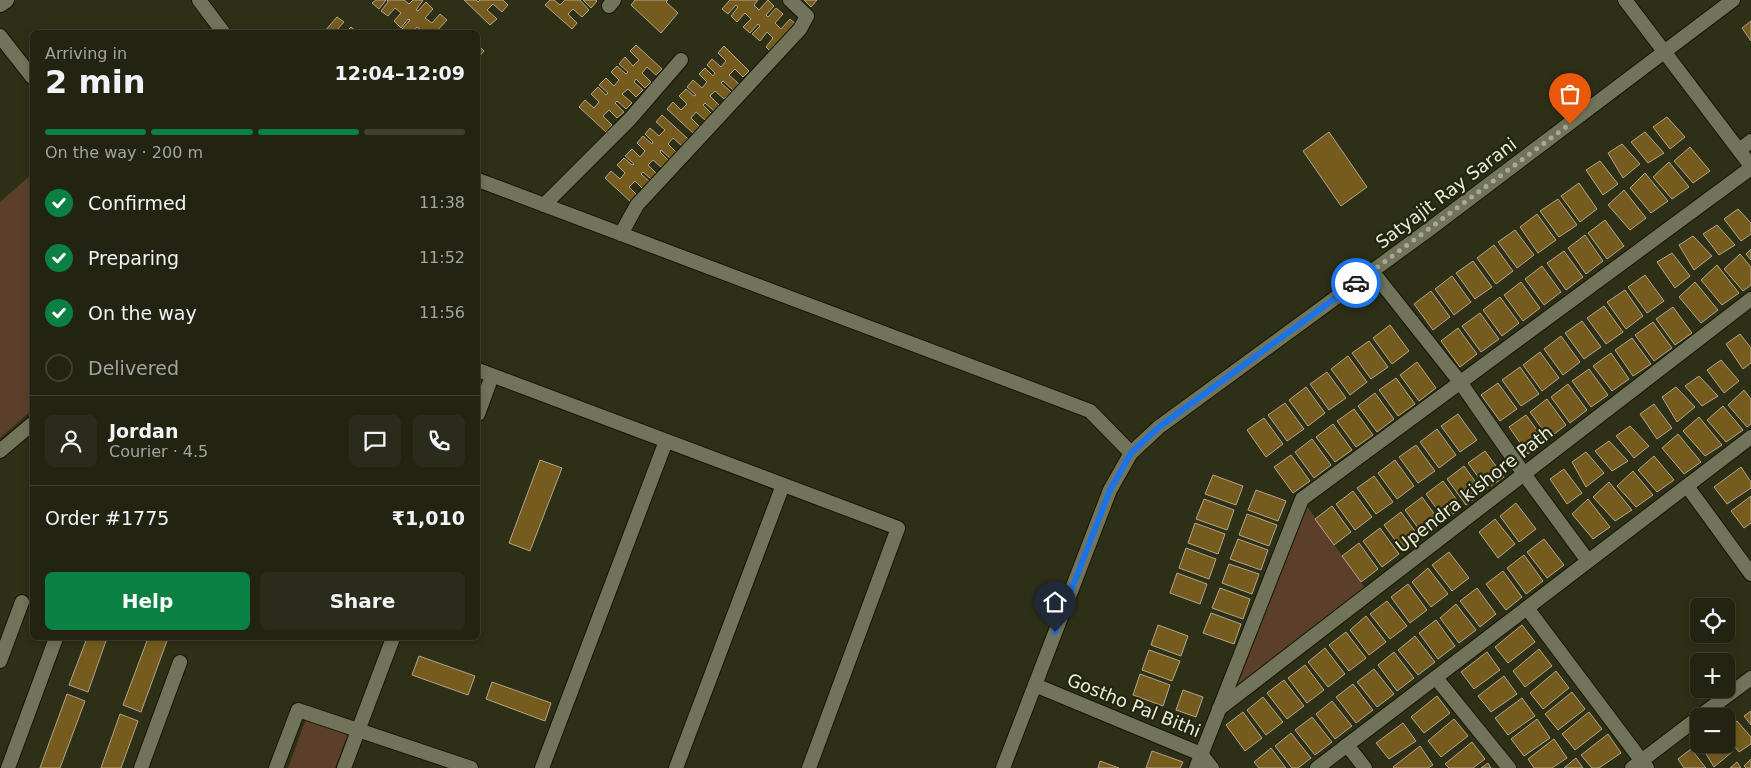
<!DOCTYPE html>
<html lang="en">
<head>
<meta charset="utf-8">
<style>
	body { margin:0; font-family:"DejaVu Sans",sans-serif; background:#2a2b1a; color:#f1f3f6; height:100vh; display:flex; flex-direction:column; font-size:19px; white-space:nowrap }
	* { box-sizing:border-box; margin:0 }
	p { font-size:16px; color:#a2a49f }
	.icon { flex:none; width:28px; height:28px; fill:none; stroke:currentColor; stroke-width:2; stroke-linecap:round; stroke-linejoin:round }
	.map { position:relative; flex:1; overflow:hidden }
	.panel { position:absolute; left:30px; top:30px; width:450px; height:610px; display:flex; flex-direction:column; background:#222311; border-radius:8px; box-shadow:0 2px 8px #0003,0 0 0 1px #3f4031 }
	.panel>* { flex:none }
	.controls { position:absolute; left:1690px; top:598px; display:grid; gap:10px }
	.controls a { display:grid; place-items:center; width:45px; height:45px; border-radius:8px; background:#222311; box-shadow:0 2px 8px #0003,0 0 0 1px #3f4031; font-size:25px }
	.pin { position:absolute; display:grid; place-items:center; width:42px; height:42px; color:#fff; margin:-51px -21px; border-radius:50% 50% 50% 0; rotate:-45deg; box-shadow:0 0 5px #0007 }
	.pin .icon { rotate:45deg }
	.courier { position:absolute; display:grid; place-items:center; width:50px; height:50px; margin:-25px; border:4px solid #1a73e8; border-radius:50%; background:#fff; color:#222; box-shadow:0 1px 6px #0007 }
	.summary em { font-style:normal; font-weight:700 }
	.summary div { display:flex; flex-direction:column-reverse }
	.summary { display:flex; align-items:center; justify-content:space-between; height:85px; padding:0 15px }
	h1 { font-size:32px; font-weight:700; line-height:38px }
	.bar { display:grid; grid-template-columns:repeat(4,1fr); gap:8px 5px; align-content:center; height:60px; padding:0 15px }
	.bar i { height:6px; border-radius:4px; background:#3f4031 }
	.bar .current { background:#0b8043 }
	.bar p { grid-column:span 4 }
	.line { display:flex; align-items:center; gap:12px; padding:0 15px; border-top:1px solid #3f4031 }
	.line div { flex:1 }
	.round { display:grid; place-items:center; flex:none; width:52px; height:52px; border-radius:8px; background:#2a2b1a }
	ol { padding:0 15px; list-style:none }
	li { display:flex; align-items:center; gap:15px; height:55px }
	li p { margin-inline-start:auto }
	li .icon { padding:5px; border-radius:50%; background:#0b8043; color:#fff; stroke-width:4 }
	li:last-child { color:#a2a49f }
	li i { width:28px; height:28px; border:2px solid #3f4031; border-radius:50% }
	.action { display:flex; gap:10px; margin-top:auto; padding:10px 15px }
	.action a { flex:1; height:58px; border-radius:8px; background:#0b8043; color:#fff; font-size:20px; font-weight:700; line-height:58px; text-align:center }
	.action a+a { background:#2a2b1a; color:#f1f3f6 }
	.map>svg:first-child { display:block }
	.green { fill:#5b3f2a }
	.building { fill:#755b1e; stroke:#b2a58a }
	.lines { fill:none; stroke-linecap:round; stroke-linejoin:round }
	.minor-casing { stroke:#161702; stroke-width:16 }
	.tertiary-casing { stroke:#161702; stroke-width:18 }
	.minor { stroke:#71745a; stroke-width:14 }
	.tertiary { stroke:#71745a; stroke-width:16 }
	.done { stroke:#a7a996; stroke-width:5; stroke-dasharray:0 9 }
	.route { stroke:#1a73e8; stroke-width:6 }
	.labels { text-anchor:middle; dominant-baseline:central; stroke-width:4.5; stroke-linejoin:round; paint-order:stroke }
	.street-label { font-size:18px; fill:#e8eadb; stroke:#23260e }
</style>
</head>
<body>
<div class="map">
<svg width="1751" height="768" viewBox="0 0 1751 768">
	<rect width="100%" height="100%" fill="#2d2f17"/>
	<g class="green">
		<path d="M32,174V410L0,438V202Z"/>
		<path d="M1302,499L1369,594L1229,696Z"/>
		<path d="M306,719L348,734L335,768H288Z"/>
	</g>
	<g class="building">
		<path d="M376,0H386L379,9L372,3Z"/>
		<path d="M387,0H404L409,4L413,0H423L416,10L418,11L426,2L433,9L425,18L432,23L440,14L447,20L436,32H424L417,27L413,32H406L402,29L410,20L408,19L401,28L394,21L401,13L395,8L388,16L381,11L388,2Z"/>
		<path d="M464,0H476L478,2L480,0H503L508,5L502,12L493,4L487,10L497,19L490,25Z"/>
		<path d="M550,0H554L560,5L565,0H580L589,10L582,17L573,9L568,14L577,23L572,29L545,5Z"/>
		<path d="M583,0H595L597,1L591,8Z"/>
		<path d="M635,0H668L666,2L678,13L661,33L631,5Z"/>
		<path d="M730,0H758L754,5L759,10L768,0L774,6L766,15L768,17L776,8L783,14L775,23L781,29L790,19L797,25L772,53L766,47L773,38L767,32L760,41L752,34L760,26L758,24L750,33L743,27L751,19L745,13L737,22L731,16L738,7L736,5L728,14L722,9Z"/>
		<path d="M804,0H817L811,7Z"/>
		<path d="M337,17L344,22L336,31L337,32H324Z"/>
		<path d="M1751,21V41L1742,28Z"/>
		<path d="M351,27L357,32H346Z"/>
		<path d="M478,45L484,51L478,58Z"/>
		<path d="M636,45L662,69L656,75L647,67L642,73L651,82L645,88L636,79L634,82L643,90L636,97L628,89L622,94L632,103L626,109L617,101L615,103L624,112L617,118L609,110L603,116L612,125L606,132L579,107L585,100L594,108L599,102L591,94L598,87L606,95L608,93L599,85L606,78L614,86L619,80L611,72L617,66L626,74L628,72L619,64L625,57L633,66L639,60L630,51Z"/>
		<path d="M724,46L749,71L743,77L735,69L729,75L739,84L733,90L723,81L721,83L731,92L724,99L715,91L710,96L719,105L714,111L705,103L703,105L712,114L705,120L696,112L691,118L700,127L694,134L667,109L673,102L681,110L687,104L679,96L686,89L694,96L696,95L687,87L693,80L702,88L707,82L699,74L705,68L713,76L715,73L707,65L712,59L721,67L726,61L718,53Z"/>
		<path d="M662,115L688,139L682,146L673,138L668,144L677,153L671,159L661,150L660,152L669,161L662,168L653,160L648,165L657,174L652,180L643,172L641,174L650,182L643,189L635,181L629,187L638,196L632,203L605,178L611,171L620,179L625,173L617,165L624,158L632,165L634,164L625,156L632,149L640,157L645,151L637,143L643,136L652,144L653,142L645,134L650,128L659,136L665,130L656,122Z"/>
		<path d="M1667,117L1685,137L1670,149L1653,127Z"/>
		<path d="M1329,132L1367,187L1341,206L1303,151Z"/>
		<path d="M1645,132L1664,153L1648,163L1631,142Z"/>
		<path d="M1622,144L1640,164L1623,178L1608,153Z"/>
		<path d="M1690,147L1710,171L1693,183L1674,161Z"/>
		<path d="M1600,161L1618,184L1603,195L1586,170Z"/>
		<path d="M1669,162L1689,187L1672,199L1653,177Z"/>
		<path d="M1645,173L1668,201L1651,213L1630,188Z"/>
		<path d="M1579,183L1597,209L1580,222L1561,196Z"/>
		<path d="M1624,190L1646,218L1630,230L1608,205Z"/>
		<path d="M1558,199L1577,225L1559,237L1540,211Z"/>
		<path d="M1738,209L1751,223V234L1741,241L1724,219Z"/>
		<path d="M1537,214L1556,240L1538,253L1520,227Z"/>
		<path d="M1605,220L1624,246L1607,259L1588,233Z"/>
		<path d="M1717,225L1735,245L1719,255L1703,234Z"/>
		<path d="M1515,230L1534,255L1517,268L1498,242Z"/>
		<path d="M1585,235L1603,261L1586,274L1568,248Z"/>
		<path d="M1693,236L1712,256L1694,270L1679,245Z"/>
		<path d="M1494,245L1513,271L1496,284L1477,258Z"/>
		<path d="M1751,249V260L1746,254Z"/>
		<path d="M1564,251L1583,277L1566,290L1547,263Z"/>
		<path d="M1672,253L1690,276L1675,288L1657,262Z"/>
		<path d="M1740,254L1751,267V285L1743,291L1724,269Z"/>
		<path d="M1473,261L1492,287L1475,299L1456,273Z"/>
		<path d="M1717,265L1739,293L1722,305L1701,280Z"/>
		<path d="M1542,266L1561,292L1544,305L1525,279Z"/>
		<path d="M1645,275L1664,301L1647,313L1628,287Z"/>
		<path d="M1452,276L1471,302L1454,315L1435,289Z"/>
		<path d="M1521,282L1540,308L1523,321L1504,295Z"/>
		<path d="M1695,282L1718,310L1701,323L1679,297Z"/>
		<path d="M1625,290L1643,316L1626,329L1607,302Z"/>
		<path d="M1431,291L1450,317L1433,330L1414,304Z"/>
		<path d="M1500,297L1519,323L1502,336L1483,310Z"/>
		<path d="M1604,306L1623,332L1606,344L1587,318Z"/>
		<path d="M1673,307L1692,333L1675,345L1656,319Z"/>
		<path d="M1480,313L1499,339L1481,352L1462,326Z"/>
		<path d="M1582,321L1601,347L1584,359L1565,333Z"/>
		<path d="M1653,322L1672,348L1654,361L1635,335Z"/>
		<path d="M1390,325L1409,351L1392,364L1373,338Z"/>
		<path d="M1458,328L1477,354L1460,367L1441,341Z"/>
		<path d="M1740,334L1751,348V363L1743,369L1726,344Z"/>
		<path d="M1561,336L1580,362L1563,375L1544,349Z"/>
		<path d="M1632,338L1651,364L1633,376L1615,350Z"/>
		<path d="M1369,341L1388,367L1371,379L1352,353Z"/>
		<path d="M1540,352L1559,378L1542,391L1523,365Z"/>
		<path d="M1611,353L1629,379L1612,391L1593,366Z"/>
		<path d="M1348,356L1367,382L1350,395L1331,369Z"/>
		<path d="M1721,360L1739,381L1724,393L1707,370Z"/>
		<path d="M1417,362L1436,388L1419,401L1400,375Z"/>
		<path d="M1520,367L1539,394L1521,406L1502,380Z"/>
		<path d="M1589,369L1608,395L1591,407L1572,381Z"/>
		<path d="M1327,372L1346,398L1329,410L1310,384Z"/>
		<path d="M1699,376L1718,396L1702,406L1685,386Z"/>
		<path d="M1396,378L1415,404L1398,416L1379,390Z"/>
		<path d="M1498,383L1517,409L1500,421L1481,395Z"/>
		<path d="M1568,384L1587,410L1570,423L1551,397Z"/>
		<path d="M1306,387L1325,413L1308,426L1289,400Z"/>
		<path d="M1676,387L1695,407L1677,422L1662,397Z"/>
		<path d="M1744,390L1751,399V424L1747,427L1728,405Z"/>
		<path d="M1375,393L1394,419L1377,432L1358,406Z"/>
		<path d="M1547,399L1566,425L1549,438L1530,412Z"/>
		<path d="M1285,403L1304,429L1287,441L1268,415Z"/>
		<path d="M1654,404L1672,428L1657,439L1640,414Z"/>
		<path d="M1723,406L1743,430L1726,442L1707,420Z"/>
		<path d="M1354,409L1373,435L1356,447L1337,421Z"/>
		<path d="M1458,414L1477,440L1460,452L1441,426Z"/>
		<path d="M1526,415L1545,441L1528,454L1509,427Z"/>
		<path d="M1699,417L1722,445L1705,456L1683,431Z"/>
		<path d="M1264,418L1283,444L1266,457L1247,430Z"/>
		<path d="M1333,424L1352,450L1335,462L1316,437Z"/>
		<path d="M1630,426L1649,446L1634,458L1616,436Z"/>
		<path d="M1437,429L1456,455L1439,468L1420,442Z"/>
		<path d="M1678,434L1701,462L1684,474L1662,448Z"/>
		<path d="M1312,439L1331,465L1314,478L1295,452Z"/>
		<path d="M1609,441L1628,461L1612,471L1595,451Z"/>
		<path d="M1416,445L1435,471L1418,483L1399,457Z"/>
		<path d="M1485,451L1504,477L1487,489L1468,463Z"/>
		<path d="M1586,452L1604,473L1586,487L1572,462Z"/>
		<path d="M1291,455L1310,481L1293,493L1274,467Z"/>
		<path d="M1654,456L1674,480L1657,492L1638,470Z"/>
		<path d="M540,460L562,468L530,551L509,543Z"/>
		<path d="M1395,460L1414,486L1397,499L1378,473Z"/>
		<path d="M1464,466L1483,492L1466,505L1447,479Z"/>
		<path d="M1741,467L1751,482V488L1727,504L1714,487Z"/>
		<path d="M1564,469L1582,493L1567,504L1550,479Z"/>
		<path d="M1633,471L1653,495L1636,507L1617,486Z"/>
		<path d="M1213,475L1243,486L1236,505L1205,494Z"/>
		<path d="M1374,476L1393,502L1376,514L1357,488Z"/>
		<path d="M1443,481L1462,507L1445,520L1426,494Z"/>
		<path d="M1609,482L1632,510L1615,521L1593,497Z"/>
		<path d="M1256,490L1286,501L1278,521L1248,510Z"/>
		<path d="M1353,491L1372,517L1355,530L1336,504Z"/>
		<path d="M1751,496V523L1744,528L1731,511Z"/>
		<path d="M1422,497L1441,523L1424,536L1405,510Z"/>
		<path d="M1204,499L1234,510L1227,530L1196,519Z"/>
		<path d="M1588,499L1610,527L1593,539L1572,514Z"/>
		<path d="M1516,503L1536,529L1519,542L1500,516Z"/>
		<path d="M1332,506L1351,532L1334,545L1315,519Z"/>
		<path d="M1401,512L1420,538L1403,551L1384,525Z"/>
		<path d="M1247,514L1277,525L1269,546L1239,535Z"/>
		<path d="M1495,519L1515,544L1498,558L1479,532Z"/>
		<path d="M1195,523L1225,534L1218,554L1188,543Z"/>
		<path d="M1380,528L1399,554L1382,567L1363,541Z"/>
		<path d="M1238,539L1268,550L1261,570L1230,559Z"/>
		<path d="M1544,539L1564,565L1547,578L1527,552Z"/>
		<path d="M1359,543L1378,569L1361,582L1342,556Z"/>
		<path d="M1186,548L1216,559L1209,579L1179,568Z"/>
		<path d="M1449,552L1469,578L1452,591L1432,565Z"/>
		<path d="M1524,555L1543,581L1526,594L1507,568Z"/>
		<path d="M1229,564L1259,574L1252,594L1222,583Z"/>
		<path d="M1428,568L1448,594L1431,607L1412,582Z"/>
		<path d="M1503,571L1522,597L1506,610L1486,584Z"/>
		<path d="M1177,573L1207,584L1200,604L1170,593Z"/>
		<path d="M1408,584L1427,610L1410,623L1391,597Z"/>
		<path d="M1220,588L1250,599L1243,619L1212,608Z"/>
		<path d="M1477,588L1496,614L1480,627L1460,601Z"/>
		<path d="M1387,601L1407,626L1390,639L1370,614Z"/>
		<path d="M1456,604L1476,630L1459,643L1440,618Z"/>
		<path d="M1211,613L1241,624L1234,644L1203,633Z"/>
		<path d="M1366,616L1386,642L1369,655L1350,630Z"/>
		<path d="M1436,620L1455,646L1438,659L1419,633Z"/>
		<path d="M1158,625L1188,636L1181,656L1151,645Z"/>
		<path d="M1522,625L1535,642L1508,663L1495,647Z"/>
		<path d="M1346,632L1366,658L1349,671L1329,645Z"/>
		<path d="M1415,636L1435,662L1418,675L1398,650Z"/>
		<path d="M87,638H107L88,692L69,685Z"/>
		<path d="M148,638H168L141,712L123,705Z"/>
		<path d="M1325,648L1345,674L1328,687L1308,662Z"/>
		<path d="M1539,649L1552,666L1525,687L1513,671Z"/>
		<path d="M1149,650L1180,661L1172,681L1142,670Z"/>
		<path d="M1394,652L1414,678L1397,691L1378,665Z"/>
		<path d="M1487,652L1500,670L1474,689L1461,672Z"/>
		<path d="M419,656L475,676L468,695L412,675Z"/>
		<path d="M1305,665L1324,690L1307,703L1288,678Z"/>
		<path d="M1374,669L1394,694L1377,707L1357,682Z"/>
		<path d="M1556,671L1569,688L1543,709L1530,693Z"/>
		<path d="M1140,674L1170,685L1163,706L1133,695Z"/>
		<path d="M1504,676L1517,694L1491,712L1478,696Z"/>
		<path d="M1284,680L1304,706L1287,719L1267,693Z"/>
		<path d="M492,682L551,703L545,721L486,699Z"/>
		<path d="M1353,684L1373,710L1356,723L1336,697Z"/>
		<path d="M1183,690L1203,697L1196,717L1176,710Z"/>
		<path d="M1572,692L1585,709L1558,730L1545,714Z"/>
		<path d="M67,694L85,701L60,768H40Z"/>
		<path d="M1437,696L1450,713L1424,733L1411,717Z"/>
		<path d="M1263,697L1283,722L1266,735L1247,710Z"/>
		<path d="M1522,698L1535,716L1508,735L1495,718Z"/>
		<path d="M1332,701L1352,726L1335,739L1316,714Z"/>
		<path d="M1751,711V725L1744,716Z"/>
		<path d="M1243,712L1262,738L1245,751L1226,725Z"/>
		<path d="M1589,712L1602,729L1575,750L1562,734Z"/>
		<path d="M120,714L138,721L121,768H101Z"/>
		<path d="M1312,717L1332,742L1315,755L1295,730Z"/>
		<path d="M1454,719L1468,736L1441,757L1428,741Z"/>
		<path d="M1537,719L1550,738L1524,756L1511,739Z"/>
		<path d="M1737,721L1751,737V744L1739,752L1726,736V728Z"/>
		<path d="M1403,723L1416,741L1389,759L1376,743Z"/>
		<path d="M1291,733L1311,758L1298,768H1292L1275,746Z"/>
		<path d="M1608,734L1621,753L1599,768H1592L1581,755Z"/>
		<path d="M1554,739L1567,758L1552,768H1534L1528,759Z"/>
		<path d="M1472,742L1485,759L1473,768H1449L1445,764Z"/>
		<path d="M1700,744H1724L1732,752L1714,767Z"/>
		<path d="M1420,746L1433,765L1428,768H1394L1393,767Z"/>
		<path d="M1271,748L1286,768H1259L1254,762Z"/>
		<path d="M1691,749L1706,768H1684L1678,759Z"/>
		<path d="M1152,751L1183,762L1180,768H1146Z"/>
		<path d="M1576,758L1583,768H1564Z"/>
		<path d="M1751,759V768H1746L1744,766Z"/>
		<path d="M1100,761L1119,768H1098Z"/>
		<path d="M1737,762L1741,768H1730Z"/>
		<path d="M1488,763L1491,768H1481Z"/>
	</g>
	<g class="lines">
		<g class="minor-casing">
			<g id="minor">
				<path d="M199,0L223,32"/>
				<path d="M1625,0L1751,166"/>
				<path d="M609,6L614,0"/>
				<path d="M0,36L32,77"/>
				<path d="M1739,150L1751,141"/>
				<path d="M478,180L1090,411L1131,453"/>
				<path d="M544,205L630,119L681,60"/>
				<path d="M621,234L637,205L800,29L807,16L790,0"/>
				<path d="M1372,271L1460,382L1524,474L1588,561"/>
				<path d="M478,370L898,528L809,768"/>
				<path d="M478,414L492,376"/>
				<path d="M0,451L32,424"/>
				<path d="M1687,486L1751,574"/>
				<path d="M1527,608L1647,768"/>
				<path d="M0,661L22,602"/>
				<path d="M1436,678L1509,768"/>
				<path d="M1035,685L1201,754L1212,768"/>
				<path d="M1219,709L1751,299"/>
				<path d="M1700,716L1751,678"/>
				<path d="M1347,745L1365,768"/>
				<path d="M8,768L56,638"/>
				<path d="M141,768L180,662"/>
				<path d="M276,768L298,710L471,768"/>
				<path d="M344,768L393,638"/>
				<path d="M542,768L666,441"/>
				<path d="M676,768L783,485"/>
				<path d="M1003,768L1110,490L1131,453L1159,427L1427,231L1733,0"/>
				<path d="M1196,768L1302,499L1751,168"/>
				<path d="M1317,768L1751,437"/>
				<path d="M1632,768L1699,717"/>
			</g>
		</g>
		<g class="tertiary-casing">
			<path id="tertiary" d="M0,4L6,0"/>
		</g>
		<use href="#minor" class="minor"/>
		<use href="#tertiary" class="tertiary"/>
	</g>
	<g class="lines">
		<path class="done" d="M1356,283L1570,124"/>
		<path class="route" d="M1055,632L1110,490L1131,453L1159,427L1356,283"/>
	</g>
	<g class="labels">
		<g class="street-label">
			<text transform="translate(1446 193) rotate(-37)">Satyajit Ray Sarani</text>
			<text transform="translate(1474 489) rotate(-38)">Upendra kishore Path</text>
			<text transform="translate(1134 705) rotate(22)">Gostho Pal Bithi</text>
		</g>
	</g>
</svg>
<div class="controls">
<a><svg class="icon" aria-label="locate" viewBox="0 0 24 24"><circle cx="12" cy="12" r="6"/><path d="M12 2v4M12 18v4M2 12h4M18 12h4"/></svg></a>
<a>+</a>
<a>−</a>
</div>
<div class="pin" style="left:1570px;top:124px;background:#ea580c"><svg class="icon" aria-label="bag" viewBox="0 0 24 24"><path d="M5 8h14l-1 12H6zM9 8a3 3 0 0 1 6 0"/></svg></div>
<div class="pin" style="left:1055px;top:632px;background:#1f2937"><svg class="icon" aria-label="home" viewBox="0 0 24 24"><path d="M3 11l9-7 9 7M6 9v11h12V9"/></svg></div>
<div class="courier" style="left:1356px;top:283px"><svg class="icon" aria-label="car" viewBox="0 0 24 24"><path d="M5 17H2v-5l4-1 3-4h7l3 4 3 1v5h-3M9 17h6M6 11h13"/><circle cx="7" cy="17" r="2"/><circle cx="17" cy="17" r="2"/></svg></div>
<section class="panel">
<div class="summary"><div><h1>2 min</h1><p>Arriving in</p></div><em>12:04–12:09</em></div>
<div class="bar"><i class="current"></i><i class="current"></i><i class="current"></i><i></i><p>On the way · 200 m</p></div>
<ol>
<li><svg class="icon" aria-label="check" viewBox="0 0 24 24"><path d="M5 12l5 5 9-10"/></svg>Confirmed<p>11:38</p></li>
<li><svg class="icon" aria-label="check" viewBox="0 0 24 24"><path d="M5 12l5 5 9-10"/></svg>Preparing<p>11:52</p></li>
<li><svg class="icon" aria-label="check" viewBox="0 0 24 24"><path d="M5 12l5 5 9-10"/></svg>On the way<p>11:56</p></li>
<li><i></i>Delivered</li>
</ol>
<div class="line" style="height:90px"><a class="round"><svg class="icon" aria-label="person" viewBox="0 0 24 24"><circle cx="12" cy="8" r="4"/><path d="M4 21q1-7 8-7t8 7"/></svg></a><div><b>Jordan</b><p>Courier · 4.5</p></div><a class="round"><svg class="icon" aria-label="chat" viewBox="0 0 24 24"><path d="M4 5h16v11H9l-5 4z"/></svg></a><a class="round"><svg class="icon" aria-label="phone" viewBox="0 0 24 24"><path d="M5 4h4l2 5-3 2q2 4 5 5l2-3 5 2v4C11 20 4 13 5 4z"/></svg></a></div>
<div class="line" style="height:65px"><div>Order #1775</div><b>₹1,010</b></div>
<div class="action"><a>Help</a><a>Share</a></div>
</section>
</div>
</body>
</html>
